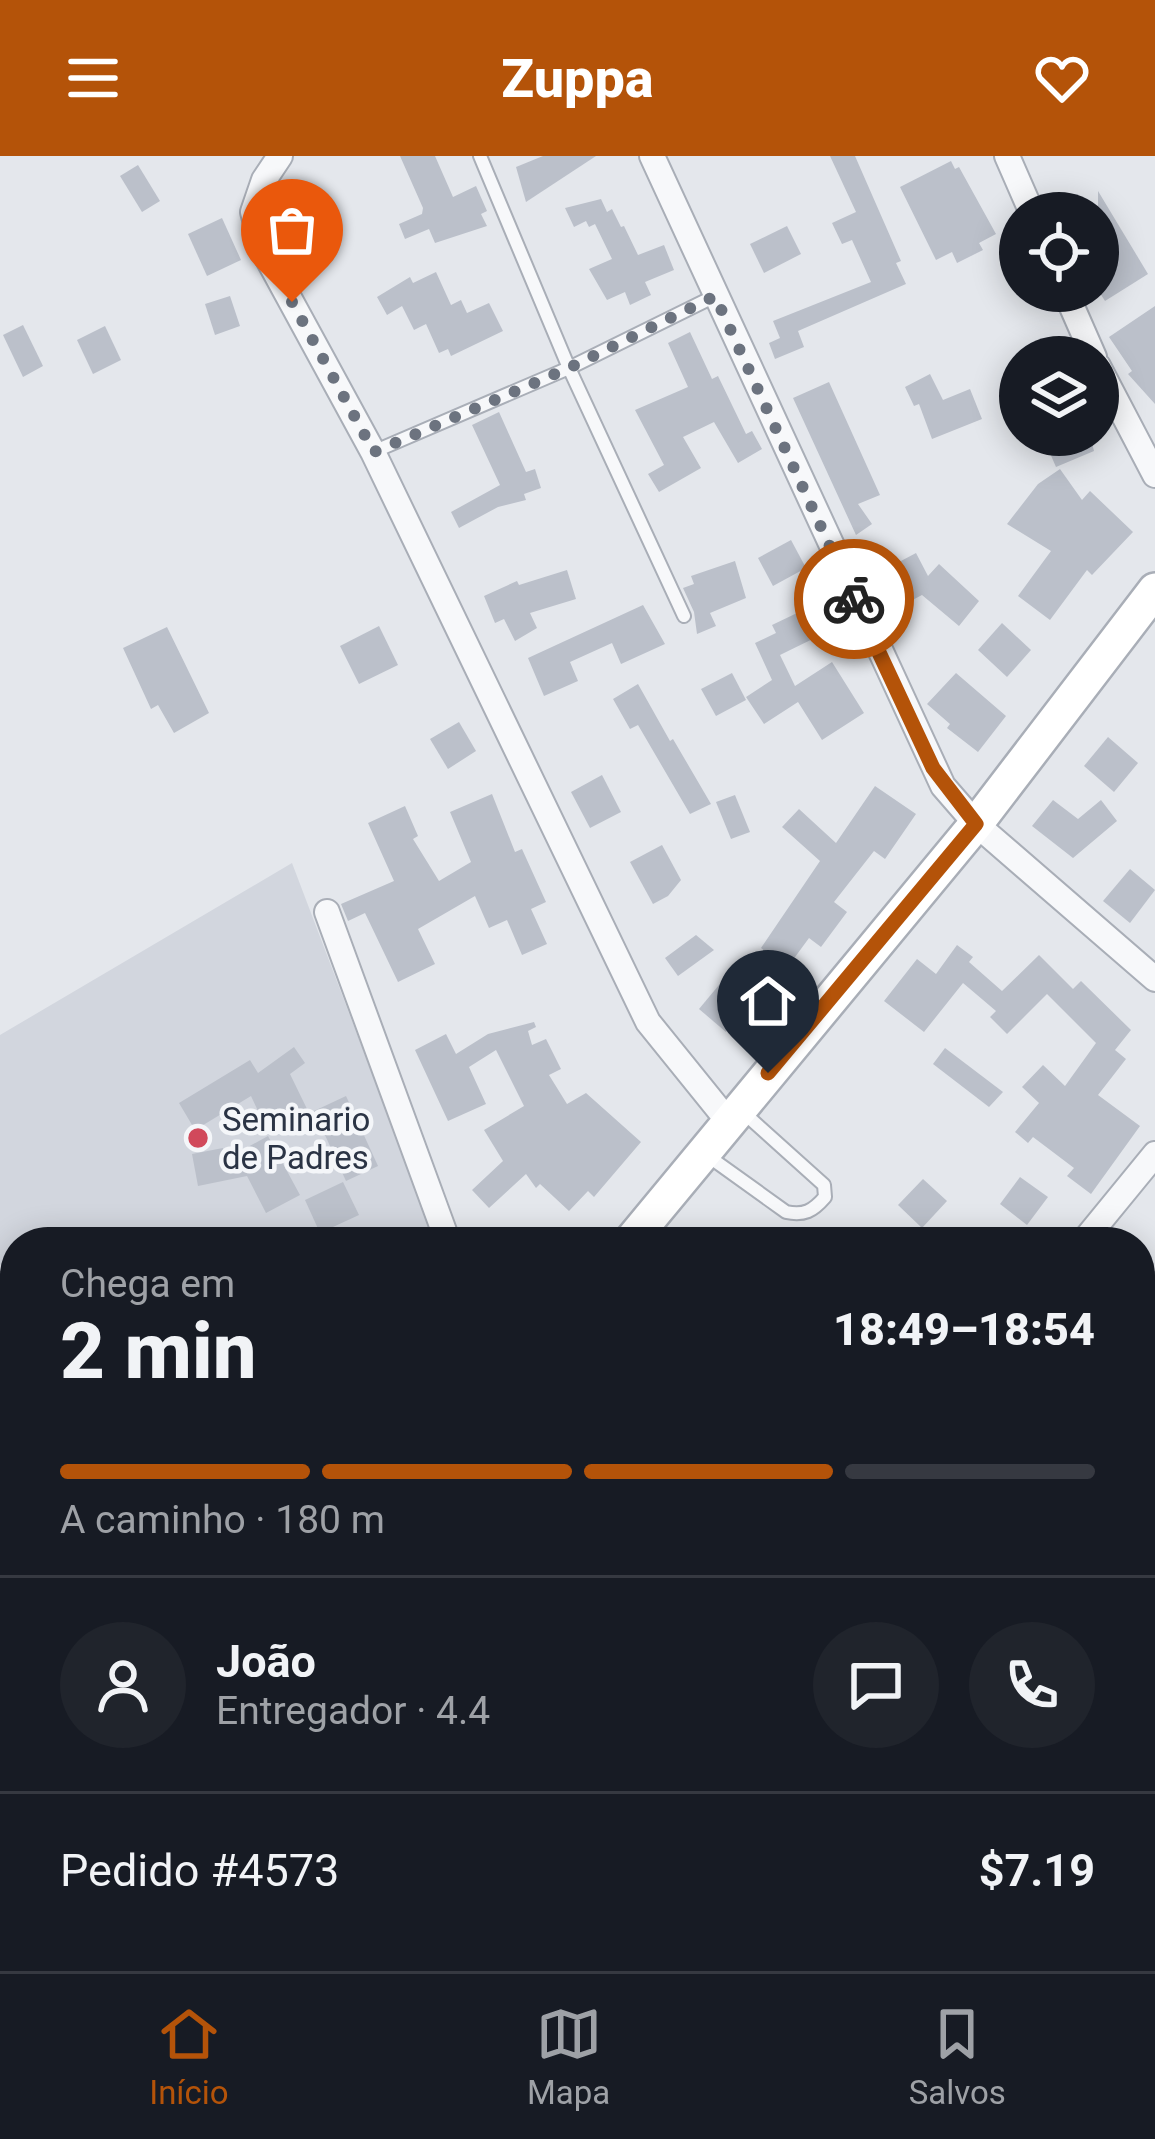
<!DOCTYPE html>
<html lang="pt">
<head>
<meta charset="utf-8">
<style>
	body { margin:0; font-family:Roboto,sans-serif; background:#20242c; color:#f1f3f6; height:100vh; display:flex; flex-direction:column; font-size:45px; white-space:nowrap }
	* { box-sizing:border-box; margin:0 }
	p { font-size:39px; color:#9ea1a6 }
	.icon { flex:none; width:66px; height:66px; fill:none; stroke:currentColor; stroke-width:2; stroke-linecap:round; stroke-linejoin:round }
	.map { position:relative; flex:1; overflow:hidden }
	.drawer { position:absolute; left:0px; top:1071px; width:1155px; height:744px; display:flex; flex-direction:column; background:#171b24; border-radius:48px 48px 0 0; box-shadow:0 6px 30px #0003 }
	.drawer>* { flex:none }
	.buttons { position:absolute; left:999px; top:36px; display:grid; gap:24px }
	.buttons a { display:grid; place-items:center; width:120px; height:120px; border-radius:50%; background:#171b24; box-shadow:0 6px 30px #0003; font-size:60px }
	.pin { position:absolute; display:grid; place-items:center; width:102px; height:102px; color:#fff; margin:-123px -51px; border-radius:50% 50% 50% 0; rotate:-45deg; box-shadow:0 0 12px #0007 }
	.pin .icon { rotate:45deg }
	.courier { position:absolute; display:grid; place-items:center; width:120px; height:120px; margin:-60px; border:9px solid #b45309; border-radius:50%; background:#fff; color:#222; box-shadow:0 3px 15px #0007 }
	.summary em { font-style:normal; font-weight:800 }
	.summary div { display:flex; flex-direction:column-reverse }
	.summary { display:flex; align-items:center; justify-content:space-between; height:204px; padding:0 60px }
	h1 { font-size:78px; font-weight:800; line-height:90px }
	.bar { display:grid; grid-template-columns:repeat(4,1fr); gap:18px 12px; align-content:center; height:144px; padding:0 60px }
	.bar i { height:15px; border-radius:9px; background:#363941 }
	.bar .active { background:#b45309 }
	.bar p { grid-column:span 4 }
	.line { display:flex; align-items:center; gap:30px; padding:0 60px; border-top:3px solid #363941 }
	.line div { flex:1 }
	.round { display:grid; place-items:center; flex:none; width:126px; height:126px; border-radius:63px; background:#20242c }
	header { display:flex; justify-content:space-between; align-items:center; height:156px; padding:0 60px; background:#b45309; color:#fff; font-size:54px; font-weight:800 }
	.tab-bar { display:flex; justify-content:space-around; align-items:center; height:168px; border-top:3px solid #363941; background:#171b24; font-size:33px; color:#9ea1a6 }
	.tab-bar a { display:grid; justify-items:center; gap:6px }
	.tab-bar .active { color:#b45309 }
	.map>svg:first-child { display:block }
	.built { fill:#d2d6de }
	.building { fill:#bbc0ca }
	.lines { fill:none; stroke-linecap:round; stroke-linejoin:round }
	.service-casing { stroke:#a9aeb7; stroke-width:16 }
	.minor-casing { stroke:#a9aeb7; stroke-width:28 }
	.secondary-casing { stroke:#a9aeb7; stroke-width:38 }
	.service { stroke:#f7f8fa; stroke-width:12 }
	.minor { stroke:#f7f8fa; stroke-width:24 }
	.secondary { stroke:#fff; stroke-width:33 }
	.done { stroke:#6c737f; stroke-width:12; stroke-dasharray:0 21.6 }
	.route { stroke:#b45309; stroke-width:15 }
	.poi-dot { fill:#d1495b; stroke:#f4f6f9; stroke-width:4.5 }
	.labels { text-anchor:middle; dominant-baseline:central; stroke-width:9; stroke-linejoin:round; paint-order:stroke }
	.poi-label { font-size:33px; fill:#2b3445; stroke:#f4f6f9; text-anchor:start }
</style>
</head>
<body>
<header><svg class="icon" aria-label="menu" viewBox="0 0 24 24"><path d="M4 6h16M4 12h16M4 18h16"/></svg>Zuppa<svg class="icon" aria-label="heart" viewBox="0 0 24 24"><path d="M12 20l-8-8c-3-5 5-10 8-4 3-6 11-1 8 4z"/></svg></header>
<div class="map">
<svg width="1155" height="1815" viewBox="0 0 1155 1815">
	<rect width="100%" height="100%" fill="#e4e7ec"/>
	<path class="built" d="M292,707L436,1086H15V1139L0,1108V879Z"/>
	<g class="building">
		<path d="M400,0H435L453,41L476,30L487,55L481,58L487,70L435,87L429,73L405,83L399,68L422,58L423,52Z"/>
		<path d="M543,0H596L526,46L516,11Z"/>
		<path d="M830,0H855L901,105L896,107L906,128L798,175L804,191L775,203L769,187L780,182L773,165L871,126L852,84L842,88L832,67L856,56Z"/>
		<path d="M951,5L955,13L959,11L996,78L979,87L983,94L957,107L952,96L936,104L900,31Z"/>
		<path d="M138,9L160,45L142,56L120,20Z"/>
		<path d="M1098,35L1148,118L1105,145L1098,134V106L1110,92L1098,72Z"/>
		<path d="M601,43L607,56L612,53L621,71L624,70L638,99L664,89L674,114L645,126L651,139L630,149L625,136L607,144L589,113L612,103L595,68L589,71L586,65L574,71L565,52Z"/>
		<path d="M222,62L241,104L207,120L188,78Z"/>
		<path d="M787,70L801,98L764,117L750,88Z"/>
		<path d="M436,116L451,149L461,144L467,157L489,147L503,175L451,200L448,193L439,197L426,168L414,174L402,150L387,159L377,141L410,121L413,127Z"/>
		<path d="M230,140L240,170L215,179L205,148Z"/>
		<path d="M1155,150V248L1128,218L1132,215L1109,181Z"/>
		<path d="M23,169L43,210L23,221L3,179Z"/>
		<path d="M105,170L121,204L93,218L77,184Z"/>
		<path d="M690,176L712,223L718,220L746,278L752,275L762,293L738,307L714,266L683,281L701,312L659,336L648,318L664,309L635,254L688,231L668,187Z"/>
		<path d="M930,218L943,244L970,233L982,263L932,283L919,248L914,250L905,231Z"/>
		<path d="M829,226L880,339L858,348L872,368L856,379L793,242Z"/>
		<path d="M499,256L526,316L535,313L541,332L524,338L526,344L498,351L459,372L451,356L500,329L472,269Z"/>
		<path d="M1042,279H1090L1094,295L1056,311Z"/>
		<path d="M1060,313L1082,344L1090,335L1133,376L1092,419L1087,414L1050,464L1018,440L1051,395L1007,368L1038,328Z"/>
		<path d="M791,384L806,412L773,430L758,402Z"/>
		<path d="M916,397L928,420L939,408L979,445L959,470L922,439L905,448L898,440L884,414Z"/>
		<path d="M735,405L746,442L710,457L716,470L697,478L694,456L683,432L694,428L691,420Z"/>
		<path d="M567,414L576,443L530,457L537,472L515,485L504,463L495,467L484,440L517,425L519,429Z"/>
		<path d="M818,447L831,474L780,499L795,530L832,506L864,557L822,584L798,546L764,568L746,541L772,524L755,487L776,477L772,469Z"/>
		<path d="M643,449L665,488L621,508L612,487L570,506L578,525L544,540L528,502Z"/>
		<path d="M1002,467L1031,494L1007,521L978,494Z"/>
		<path d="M379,470L398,509L359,528L340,490Z"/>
		<path d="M167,471L209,557L174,577L158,549L151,553L123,492Z"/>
		<path d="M732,517L746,544L716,560L701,533Z"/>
		<path d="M956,517L1006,560L978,596L947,572L950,568L927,548Z"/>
		<path d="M638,528L670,585L673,583L711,648L690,658L638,569L630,573L613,543Z"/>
		<path d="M459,566L476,595L448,613L430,583Z"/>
		<path d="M1108,581L1138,607L1114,636L1084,610Z"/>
		<path d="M602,619L621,656L590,672L571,636Z"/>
		<path d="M875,630L916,658L885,703L874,695L834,746L847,756L821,791L809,782L787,812L761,792L820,705L782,671L799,653L836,687Z"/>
		<path d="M492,638L515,696L522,693L546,746L531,753L547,788L522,799L507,764L489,772L475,740L418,773L435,808L398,826L365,757L348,765L341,748L394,725L368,667L405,650L418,680L413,683L439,725L471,706L450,656Z"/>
		<path d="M735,639L750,676L731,683L716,646Z"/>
		<path d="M1053,644L1078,663L1101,644L1117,665L1073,702L1032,670Z"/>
		<path d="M662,689L681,724L668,740L653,748L630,706Z"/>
		<path d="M1130,713L1155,734L1130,767L1103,745Z"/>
		<path d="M696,779L714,794L678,820L665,802Z"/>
		<path d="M957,789L973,801L969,806L1002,835L1039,799L1073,833L1081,825L1131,874L1115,894L1126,903L1098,939L1140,970L1091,1038L1067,1020L1074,1012L1033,981L1028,987L1015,976L1039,947L1022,931L1043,909L1065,930L1096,887L1047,838L1007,878L990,861L996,855L963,827L924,876L884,845L917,803L936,818Z"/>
		<path d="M734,811L761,834L726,876L699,853Z"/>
		<path d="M534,866L536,871L528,875L532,889L546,883L561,913L549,919L567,948L586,937L641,986L594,1041L588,1035L569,1055L540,1028L536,1032L526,1018L489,1052L472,1034L503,1005L484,974L524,950L496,894L469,911L486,948L448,965L415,894L446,878L456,898L488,878Z"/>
		<path d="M294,891L305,907L290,918L308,955L267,974L251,940L195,974L179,947L250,904L258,917Z"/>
		<path d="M945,892L1003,936L989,951L933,908Z"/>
		<path d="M346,940L378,1010L346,1025L314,955Z"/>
		<path d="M268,980L300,1039L266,1057L247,1020L198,1030L192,998L223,992L226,1003Z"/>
		<path d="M1020,1021L1048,1041L1027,1069L1000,1048Z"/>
		<path d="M923,1023L947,1045L922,1072L898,1049Z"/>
		<path d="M343,1026L359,1059L320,1077L305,1044Z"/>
	</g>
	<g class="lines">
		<g class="service-casing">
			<g id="service">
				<path d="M480,0L569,212L684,460"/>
				<path d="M373,296L569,212L715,140"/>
				<path d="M708,1000L786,1056C804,1060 813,1055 825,1041L824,1029L744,957"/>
			</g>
		</g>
		<g class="minor-casing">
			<g id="minor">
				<path d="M280,0L264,24L253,56L263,94L373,296L648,866L728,965"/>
				<path d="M652,0L943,630L976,668L1155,823"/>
				<path d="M1007,0L1032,57"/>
				<path d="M1065,135L1094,201"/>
				<path d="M1098,210L1155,319"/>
				<path d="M327,756L448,1086"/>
				<path d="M1083,1086L1155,998"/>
				<path d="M0,1189L15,1221"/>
				<path d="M0,1473L15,1467"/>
				<path d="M1140,1545L1155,1526"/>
				<path d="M1140,1713L1155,1726"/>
				<path d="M115,1800L135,1815"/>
				<path d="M493,1815L507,1800"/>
				<path d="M921,1815L933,1800"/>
			</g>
		</g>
		<g class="secondary-casing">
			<g id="secondary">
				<path d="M630,1086L976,668L1155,434"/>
				<path d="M41,1815L54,1800"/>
			</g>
		</g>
		<use href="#service" class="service"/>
		<use href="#minor" class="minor"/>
		<use href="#secondary" class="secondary"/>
	</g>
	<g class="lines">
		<path class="done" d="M292,146L374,296L569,212L715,140L854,443"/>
		<path class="route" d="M768,917L976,668L933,612L854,443"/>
	</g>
	<circle class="poi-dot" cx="198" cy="982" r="12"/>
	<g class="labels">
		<g class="poi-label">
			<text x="222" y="963">Seminario<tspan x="222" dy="38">de Padres</tspan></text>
		</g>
	</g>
</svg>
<div class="buttons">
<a><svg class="icon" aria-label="locate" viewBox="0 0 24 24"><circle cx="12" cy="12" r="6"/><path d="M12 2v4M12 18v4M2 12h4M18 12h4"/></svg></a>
<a><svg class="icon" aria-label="layers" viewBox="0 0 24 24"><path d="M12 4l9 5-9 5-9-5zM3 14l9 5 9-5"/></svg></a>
</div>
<div class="pin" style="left:292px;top:146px;background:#ea580c"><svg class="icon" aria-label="bag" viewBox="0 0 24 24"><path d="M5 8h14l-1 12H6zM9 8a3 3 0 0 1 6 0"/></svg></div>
<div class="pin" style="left:768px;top:917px;background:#1f2937"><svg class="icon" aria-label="home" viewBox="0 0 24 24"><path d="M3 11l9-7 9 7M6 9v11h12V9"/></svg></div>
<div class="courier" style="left:854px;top:443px"><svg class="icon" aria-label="bike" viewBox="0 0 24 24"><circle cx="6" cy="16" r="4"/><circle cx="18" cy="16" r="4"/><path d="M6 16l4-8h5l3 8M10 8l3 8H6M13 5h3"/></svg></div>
<section class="drawer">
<div class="summary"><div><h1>2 min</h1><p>Chega em</p></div><em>18:49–18:54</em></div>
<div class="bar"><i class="active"></i><i class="active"></i><i class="active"></i><i></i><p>A caminho · 180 m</p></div>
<div class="line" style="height:216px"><a class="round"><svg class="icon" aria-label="person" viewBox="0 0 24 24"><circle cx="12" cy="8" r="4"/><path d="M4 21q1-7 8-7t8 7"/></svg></a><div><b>João</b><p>Entregador · 4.4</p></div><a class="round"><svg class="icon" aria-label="chat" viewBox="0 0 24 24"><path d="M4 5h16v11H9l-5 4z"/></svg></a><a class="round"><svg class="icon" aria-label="phone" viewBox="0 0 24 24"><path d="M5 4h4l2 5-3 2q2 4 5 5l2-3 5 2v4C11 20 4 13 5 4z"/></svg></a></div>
<div class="line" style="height:156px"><div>Pedido #4573</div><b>$7.19</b></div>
</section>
</div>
<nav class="tab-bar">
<a class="active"><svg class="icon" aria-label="home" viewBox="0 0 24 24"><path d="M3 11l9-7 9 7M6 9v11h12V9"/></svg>Início</a>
<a><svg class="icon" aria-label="map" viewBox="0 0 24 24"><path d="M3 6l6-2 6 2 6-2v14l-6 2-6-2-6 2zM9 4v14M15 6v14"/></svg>Mapa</a>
<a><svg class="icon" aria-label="saved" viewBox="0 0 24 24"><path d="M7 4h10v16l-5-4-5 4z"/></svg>Salvos</a>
</nav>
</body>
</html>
